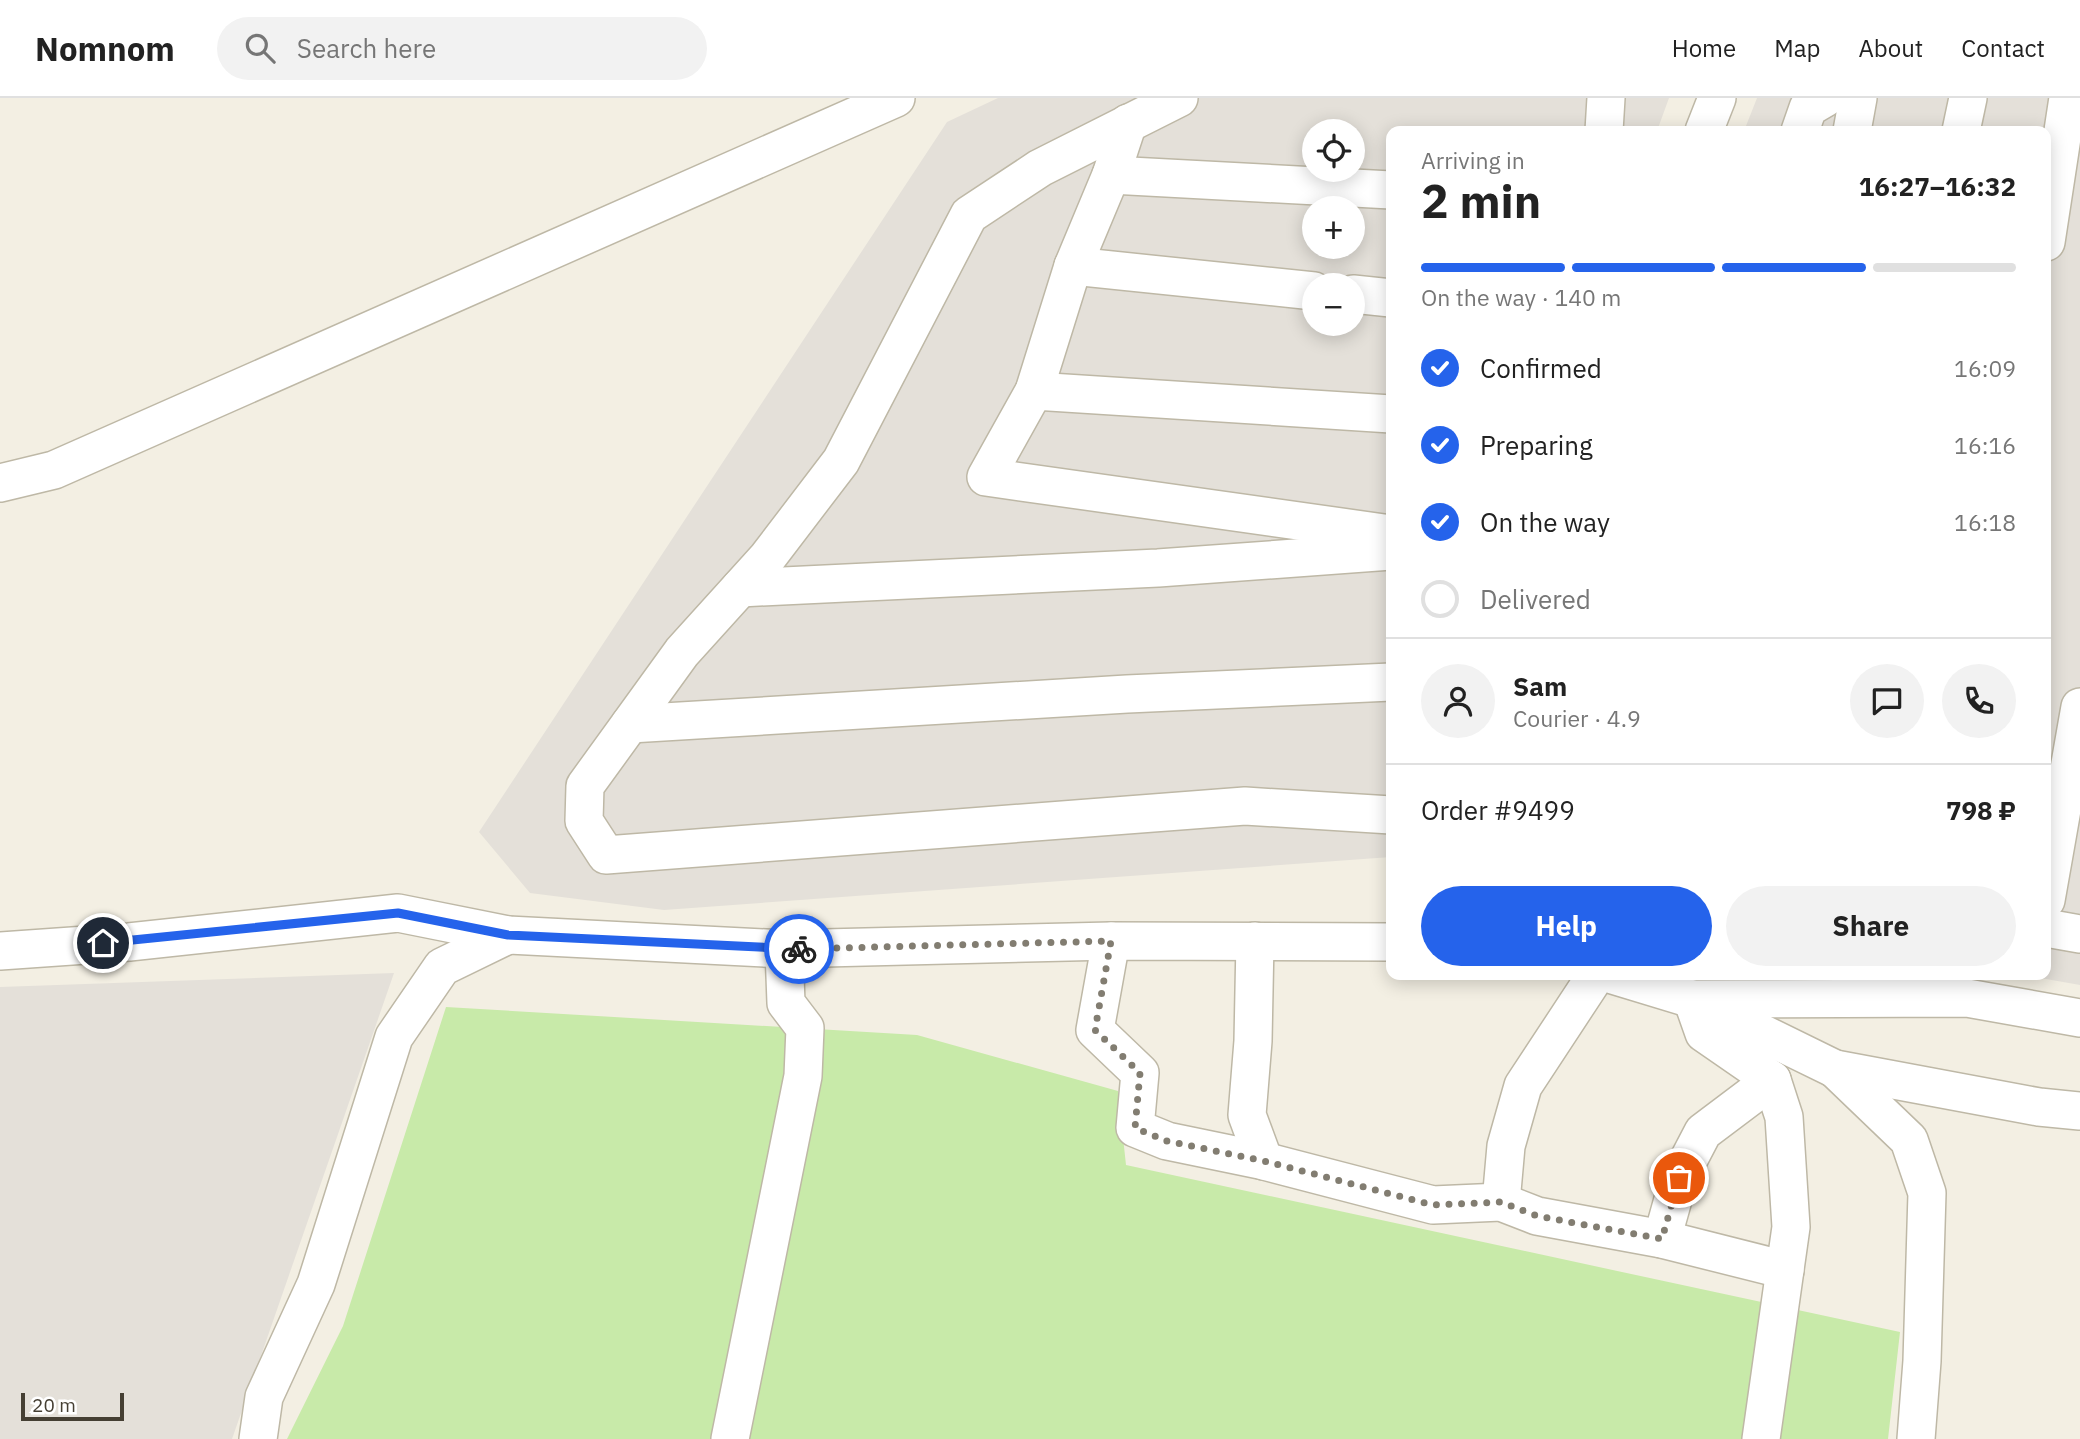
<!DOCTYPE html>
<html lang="en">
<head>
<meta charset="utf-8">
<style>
	body { margin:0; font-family:"IBM Plex Sans",sans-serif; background:#f2f2f2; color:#222; height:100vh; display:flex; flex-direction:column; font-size:26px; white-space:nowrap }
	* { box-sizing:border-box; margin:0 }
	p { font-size:23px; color:#767676 }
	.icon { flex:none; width:38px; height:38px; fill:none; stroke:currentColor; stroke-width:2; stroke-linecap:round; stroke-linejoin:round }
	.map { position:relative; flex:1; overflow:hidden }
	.panel { position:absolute; left:1386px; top:28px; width:665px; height:854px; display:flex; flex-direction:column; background:#fff; border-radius:14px; box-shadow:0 4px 18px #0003 }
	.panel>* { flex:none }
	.fabs { position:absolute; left:1302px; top:21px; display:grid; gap:14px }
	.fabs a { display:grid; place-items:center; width:63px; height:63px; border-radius:50%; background:#fff; box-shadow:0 4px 18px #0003; font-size:35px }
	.scale { position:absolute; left:21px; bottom:18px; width:103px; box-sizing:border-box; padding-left:7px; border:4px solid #453f33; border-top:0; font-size:19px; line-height:24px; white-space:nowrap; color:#453f33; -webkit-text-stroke:5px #fff; paint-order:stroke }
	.pin { position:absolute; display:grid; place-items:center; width:60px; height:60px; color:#fff; margin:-30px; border:4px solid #fff; border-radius:50%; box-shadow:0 2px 7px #0007 }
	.courier { position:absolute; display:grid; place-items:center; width:70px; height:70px; margin:-35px; border:5px solid #2563eb; border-radius:50%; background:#fff; color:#222; box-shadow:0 2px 9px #0007 }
	.summary em { font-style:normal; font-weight:700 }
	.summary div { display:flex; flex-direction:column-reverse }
	.summary { display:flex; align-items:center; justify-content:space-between; height:119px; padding:0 35px }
	h1 { font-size:46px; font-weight:700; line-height:52px }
	.bar { display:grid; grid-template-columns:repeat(4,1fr); gap:10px 7px; align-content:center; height:84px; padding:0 35px }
	.bar i { height:9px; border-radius:5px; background:#e0e0e0 }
	.bar .on { background:#2563eb }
	.bar p { grid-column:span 4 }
	.line { display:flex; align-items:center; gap:18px; padding:0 35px; border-top:2px solid #e0e0e0 }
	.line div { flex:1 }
	.round { display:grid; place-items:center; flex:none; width:74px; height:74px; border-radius:37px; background:#f2f2f2 }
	ol { padding:0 35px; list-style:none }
	li { display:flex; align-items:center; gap:21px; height:77px }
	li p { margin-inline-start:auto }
	li .icon { padding:7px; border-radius:50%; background:#2563eb; color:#fff; stroke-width:4 }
	li:last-child { color:#767676 }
	li i { width:38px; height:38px; border:4px solid #e0e0e0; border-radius:50% }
	.action { display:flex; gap:14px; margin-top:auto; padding:14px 35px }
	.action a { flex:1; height:80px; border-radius:42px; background:#2563eb; color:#fff; font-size:28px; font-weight:700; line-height:80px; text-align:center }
	.action a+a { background:#f2f2f2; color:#222 }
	header { display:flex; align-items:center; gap:42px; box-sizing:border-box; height:98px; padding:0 35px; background:#fff; border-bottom:2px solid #e0e0e0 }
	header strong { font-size:33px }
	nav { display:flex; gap:38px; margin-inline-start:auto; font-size:24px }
	.search { width:490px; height:63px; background:#f2f2f2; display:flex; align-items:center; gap:18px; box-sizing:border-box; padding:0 24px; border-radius:38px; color:#767676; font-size:26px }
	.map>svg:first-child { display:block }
	.industrial { fill:#e4e0d9; fill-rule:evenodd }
	.green { fill:#c8eaa9 }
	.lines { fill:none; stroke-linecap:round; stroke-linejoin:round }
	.minor-casing { stroke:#beb8a6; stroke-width:40 }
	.minor { stroke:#fff; stroke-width:37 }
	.done { stroke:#827d71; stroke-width:7; stroke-dasharray:0 12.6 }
	.route { stroke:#2563eb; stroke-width:9 }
</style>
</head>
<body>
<header>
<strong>Nomnom</strong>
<div class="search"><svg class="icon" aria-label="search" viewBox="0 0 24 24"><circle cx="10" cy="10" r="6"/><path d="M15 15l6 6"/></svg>Search here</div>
<nav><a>Home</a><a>Map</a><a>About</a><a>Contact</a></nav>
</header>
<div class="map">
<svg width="2080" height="1341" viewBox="0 0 2080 1341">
	<rect width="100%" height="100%" fill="#f3efe3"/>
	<g class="industrial">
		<path d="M998,0H1669L1657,33H1391V759L664,812L530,795L479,734L947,24ZM1314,33H1353V72H1314ZM1314,110H1353V149H1314ZM1314,187H1353V226H1314Z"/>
		<path d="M1757,0H2080V887L2023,877H2046V33H1744Z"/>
		<path d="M394,875L232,1341H0V889Z"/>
	</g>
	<path class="green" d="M446,909L917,937L1118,993L1126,1067L1900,1234L1888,1341H287L343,1228Z"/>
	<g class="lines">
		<g class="minor-casing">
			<g id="minor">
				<path d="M1179,0L1040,70L969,117L841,363L767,460L682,554L585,688L584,723L606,757L1245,708L1391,717"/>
				<path d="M1128,25L1111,77L1073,168L1034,293L986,379L1391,436"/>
				<path d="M1604,33L1606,0"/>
				<path d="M1704,33L1717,0"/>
				<path d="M1800,33L1808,10L1825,0"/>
				<path d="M1852,33L1858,0"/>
				<path d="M1961,33L1968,0"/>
				<path d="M1111,77L1391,92"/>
				<path d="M2046,144L2068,0"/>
				<path d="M1073,168L1314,193"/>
				<path d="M1353,196L1391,200"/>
				<path d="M1034,293L1391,316"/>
				<path d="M0,385L54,372L896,0"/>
				<path d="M740,490L1158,470L1391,453"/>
				<path d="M630,626L1127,596L1391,584"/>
				<path d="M2046,802L2080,609"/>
				<path d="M2046,830L2080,836"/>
				<path d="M1111,843L1095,932L1140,975L1135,1030L1167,1043L1264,1063L1433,1107L1501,1104L1537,1118L1662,1141L1785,1172"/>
				<path d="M1255,843L1253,943L1247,1017L1264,1063"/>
				<path d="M0,853L129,844L398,815L508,837L784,851L1111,843L1391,844"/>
				<path d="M1613,877L1692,901L1835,971L2039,1009L2080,1013"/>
				<path d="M1835,971L1909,1042L1927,1095L1922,1263L1916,1341"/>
				<path d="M1501,1104L1506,1048L1523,988L1596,877"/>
				<path d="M1662,1141L1679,1080L1703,1034L1772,982"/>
				<path d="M258,1341L264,1299L316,1186L394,939L442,869L508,837"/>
				<path d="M730,1341L803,978L805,930L786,905L784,851"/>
				<path d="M1761,1341L1791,1129L1784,1019L1772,982L1704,935L1692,901L1967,900L2080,920"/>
			</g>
		</g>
		<use href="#minor" class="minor"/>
	</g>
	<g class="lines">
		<path class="done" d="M799,851L1111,843L1095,932L1140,975L1135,1030L1167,1043L1264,1063L1433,1107L1501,1104L1537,1118L1662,1141L1679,1080"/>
		<path class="route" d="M103,845L398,815L508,837L799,851"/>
	</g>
</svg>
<div class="fabs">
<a><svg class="icon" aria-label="locate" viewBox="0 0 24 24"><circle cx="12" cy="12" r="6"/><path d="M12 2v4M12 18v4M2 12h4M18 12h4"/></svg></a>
<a>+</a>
<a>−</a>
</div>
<div class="scale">20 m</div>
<div class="pin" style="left:1679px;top:1080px;background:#ea580c"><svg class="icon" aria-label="bag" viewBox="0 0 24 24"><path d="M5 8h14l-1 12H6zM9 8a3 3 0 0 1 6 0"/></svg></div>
<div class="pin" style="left:103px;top:845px;background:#1f2937"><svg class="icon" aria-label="home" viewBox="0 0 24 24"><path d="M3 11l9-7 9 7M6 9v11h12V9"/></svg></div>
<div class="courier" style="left:799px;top:851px"><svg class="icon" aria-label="bike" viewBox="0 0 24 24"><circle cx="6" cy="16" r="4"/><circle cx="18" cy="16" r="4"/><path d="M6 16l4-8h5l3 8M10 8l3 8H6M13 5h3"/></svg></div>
<section class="panel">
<div class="summary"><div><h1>2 min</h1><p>Arriving in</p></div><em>16:27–16:32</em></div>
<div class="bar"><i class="on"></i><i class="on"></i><i class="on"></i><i></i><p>On the way · 140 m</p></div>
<ol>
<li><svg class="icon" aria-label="check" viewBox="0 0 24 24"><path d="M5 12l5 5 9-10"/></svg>Confirmed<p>16:09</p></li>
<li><svg class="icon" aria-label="check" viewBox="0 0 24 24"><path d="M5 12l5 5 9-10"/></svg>Preparing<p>16:16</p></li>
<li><svg class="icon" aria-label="check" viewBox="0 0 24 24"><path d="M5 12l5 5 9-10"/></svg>On the way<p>16:18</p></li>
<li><i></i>Delivered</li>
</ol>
<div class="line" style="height:126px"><a class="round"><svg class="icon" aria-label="person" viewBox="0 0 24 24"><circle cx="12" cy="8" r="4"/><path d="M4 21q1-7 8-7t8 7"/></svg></a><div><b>Sam</b><p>Courier · 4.9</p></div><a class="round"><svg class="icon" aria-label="chat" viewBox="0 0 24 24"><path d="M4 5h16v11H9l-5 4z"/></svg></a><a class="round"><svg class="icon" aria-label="phone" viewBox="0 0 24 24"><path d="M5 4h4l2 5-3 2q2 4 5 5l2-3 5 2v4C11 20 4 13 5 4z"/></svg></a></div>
<div class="line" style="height:91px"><div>Order #9499</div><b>798 ₽</b></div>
<div class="action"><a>Help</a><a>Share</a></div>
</section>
</div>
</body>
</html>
